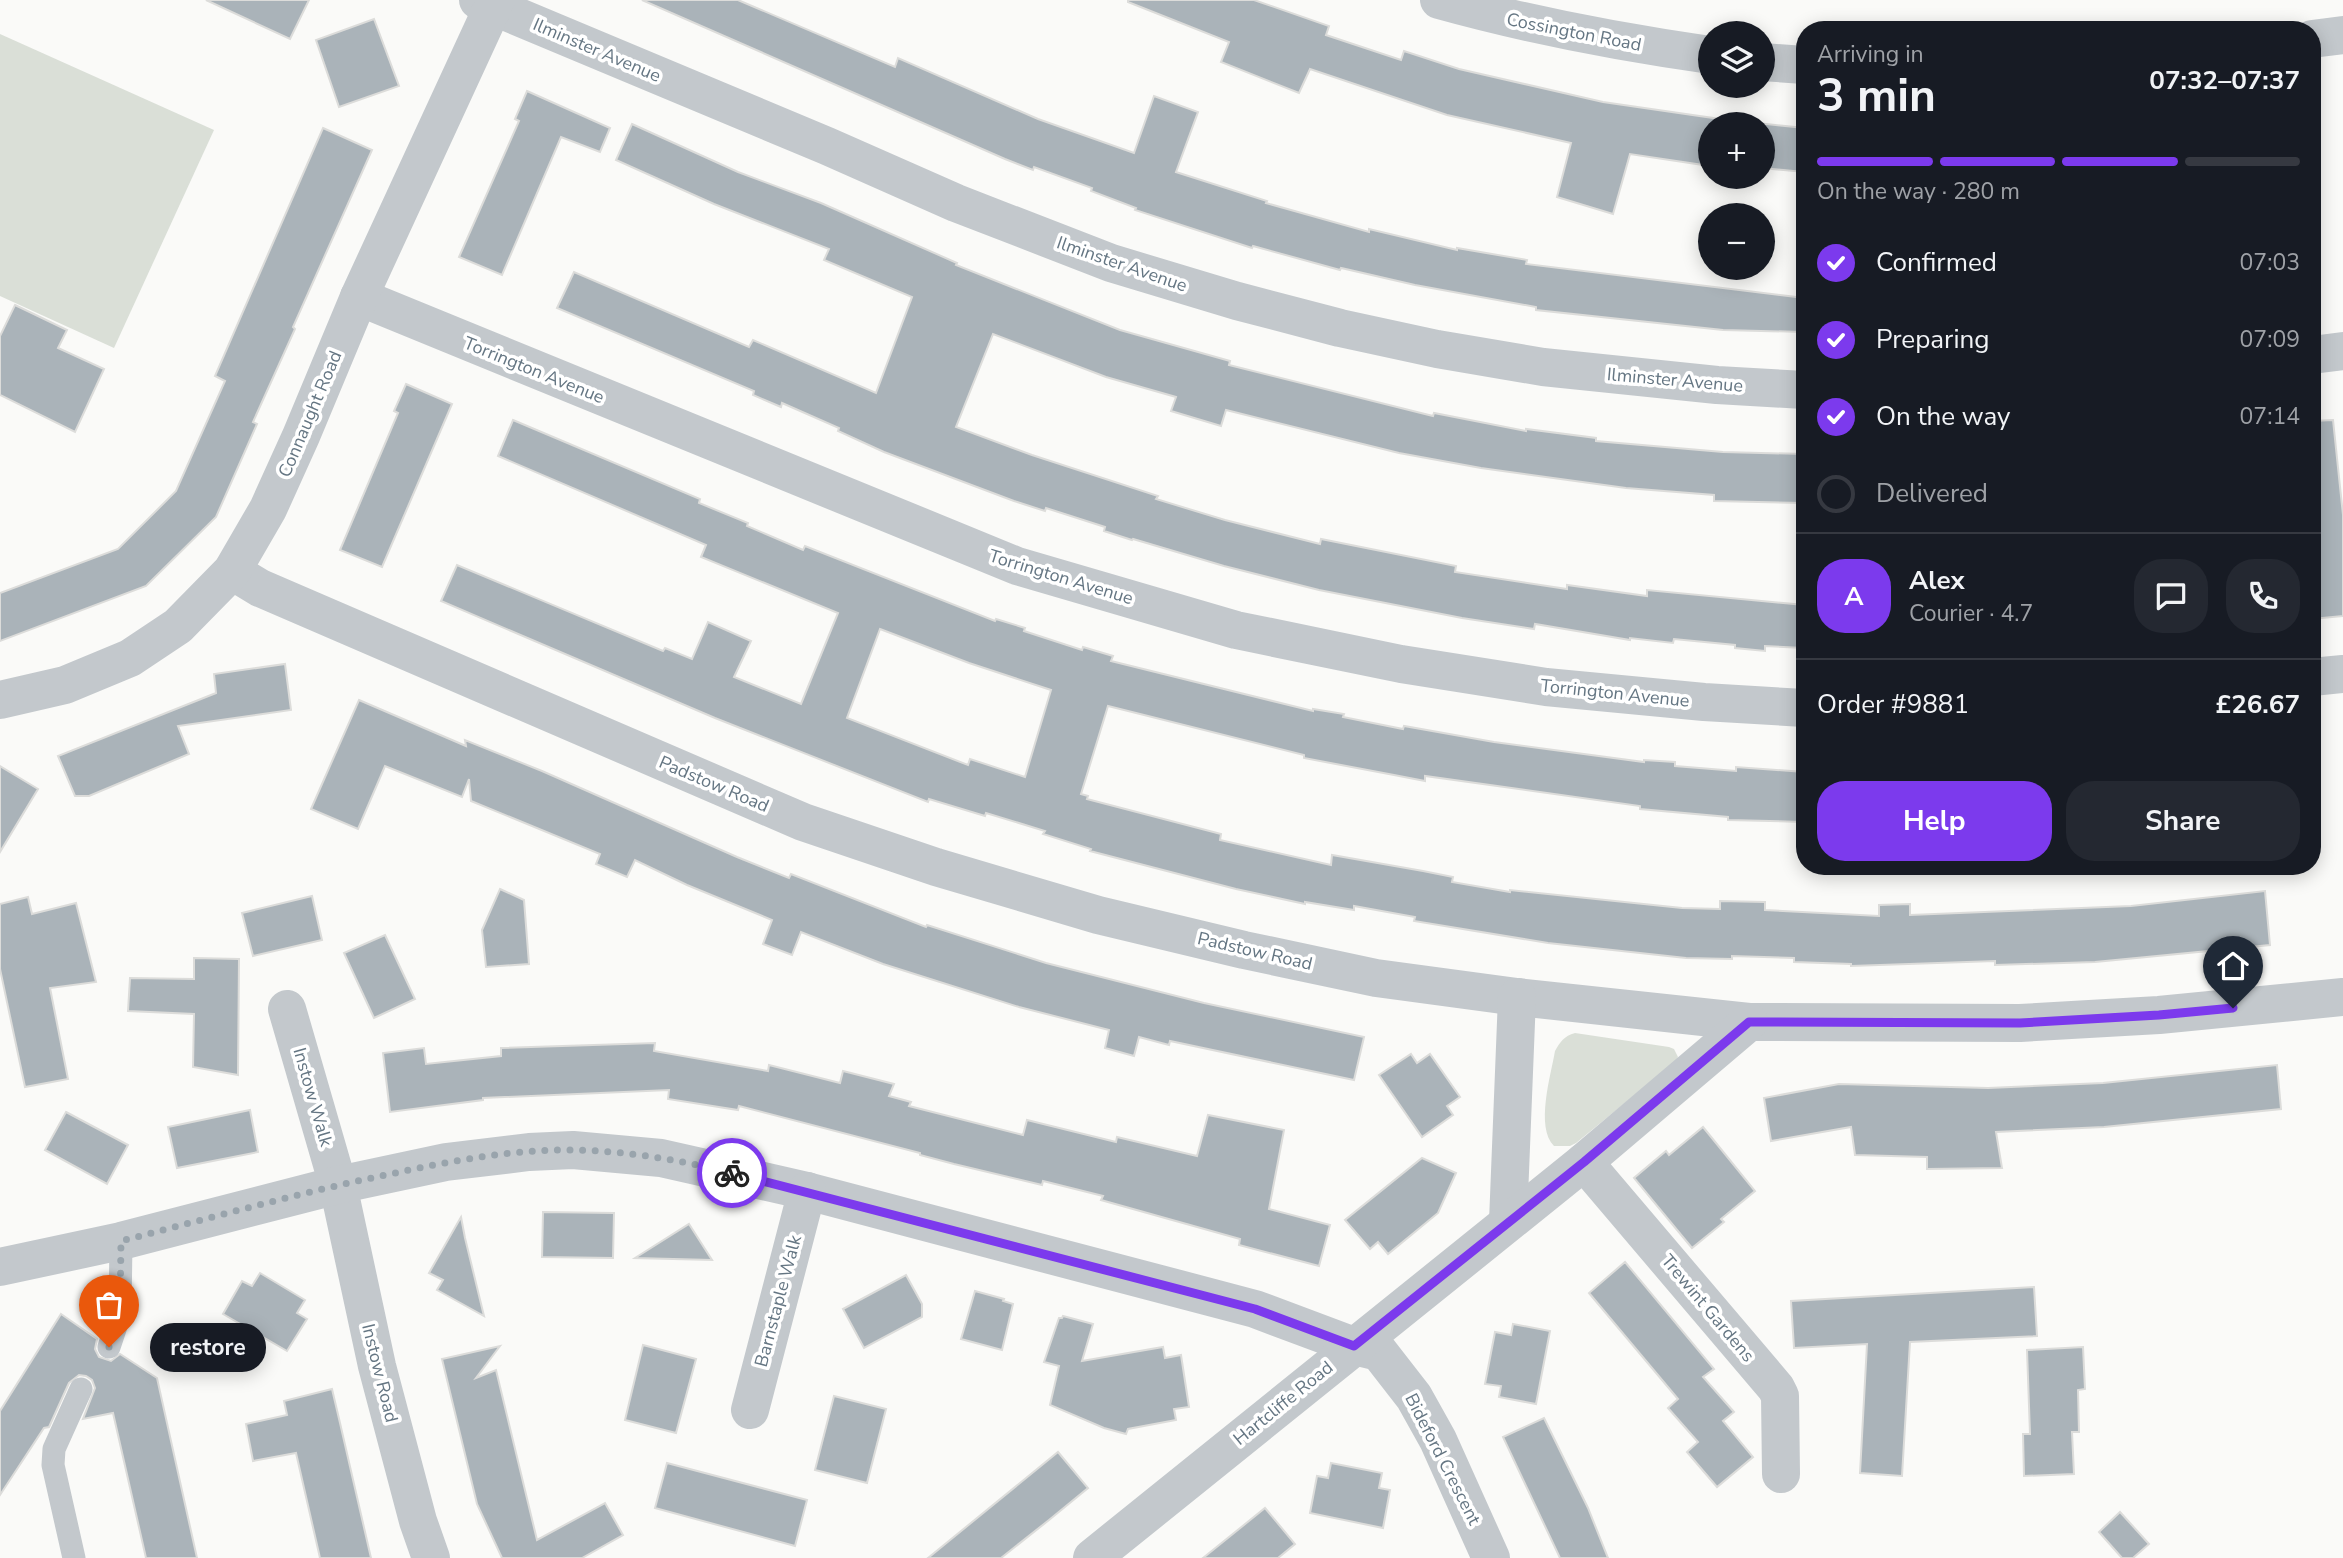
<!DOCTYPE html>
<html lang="en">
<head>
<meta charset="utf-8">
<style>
	body { margin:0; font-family:"Nunito Sans",sans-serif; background:#242831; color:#f1f3f6; height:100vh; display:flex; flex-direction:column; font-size:26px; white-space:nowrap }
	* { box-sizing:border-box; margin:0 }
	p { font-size:23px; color:#9ea1a6 }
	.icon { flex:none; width:38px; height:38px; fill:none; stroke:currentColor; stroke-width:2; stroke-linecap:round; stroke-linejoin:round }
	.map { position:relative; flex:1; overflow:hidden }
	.drawer { position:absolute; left:1796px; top:21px; width:525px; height:854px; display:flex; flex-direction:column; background:#171b24; border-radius:28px; box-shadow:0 4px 18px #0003 }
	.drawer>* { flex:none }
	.controls { position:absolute; left:1698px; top:21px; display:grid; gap:14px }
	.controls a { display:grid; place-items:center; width:77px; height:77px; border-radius:50%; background:#171b24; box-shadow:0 4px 18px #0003; font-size:35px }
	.pin { position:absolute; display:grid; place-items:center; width:60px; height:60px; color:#fff; margin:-72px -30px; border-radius:50% 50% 50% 0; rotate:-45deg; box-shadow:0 0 7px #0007 }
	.pin .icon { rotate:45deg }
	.courier { position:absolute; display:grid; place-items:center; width:70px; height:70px; margin:-35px; border:5px solid #7c3aed; border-radius:50%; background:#fff; color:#222; box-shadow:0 2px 9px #0007 }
	.bubble { position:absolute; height:49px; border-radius:24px; background:#171b24; box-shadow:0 4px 18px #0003; font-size:23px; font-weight:700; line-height:49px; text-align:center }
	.overview em { font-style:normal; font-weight:700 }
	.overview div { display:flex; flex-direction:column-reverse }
	.overview { display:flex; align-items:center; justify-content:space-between; height:119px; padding:0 21px }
	h1 { font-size:46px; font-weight:700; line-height:52px }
	.bar { display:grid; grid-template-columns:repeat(4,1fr); gap:10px 7px; align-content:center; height:84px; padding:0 21px }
	.bar i { height:9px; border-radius:5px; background:#363941 }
	.bar .current { background:#7c3aed }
	.bar p { grid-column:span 4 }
	.line { display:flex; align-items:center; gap:18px; padding:0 21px; border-top:2px solid #363941 }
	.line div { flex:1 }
	.round { display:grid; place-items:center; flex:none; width:74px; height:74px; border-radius:28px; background:#242831 }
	ol { padding:0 21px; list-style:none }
	li { display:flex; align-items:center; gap:21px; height:77px }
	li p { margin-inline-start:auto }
	li .icon { padding:7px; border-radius:50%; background:#7c3aed; color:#fff; stroke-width:4 }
	li:last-child { color:#9ea1a6 }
	li i { width:38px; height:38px; border:4px solid #363941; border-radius:50% }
	.primary-button { display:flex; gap:14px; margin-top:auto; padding:14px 21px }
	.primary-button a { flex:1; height:80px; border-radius:28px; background:#7c3aed; color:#fff; font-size:28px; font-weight:700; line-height:80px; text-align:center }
	.primary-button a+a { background:#242831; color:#f1f3f6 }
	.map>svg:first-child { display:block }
	.green { fill:#dadfd7 }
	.building { fill:#aab3b9; stroke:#dcdcda; stroke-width:2; fill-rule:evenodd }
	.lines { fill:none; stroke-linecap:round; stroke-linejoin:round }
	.service { stroke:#c3c8cc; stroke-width:23 }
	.minor { stroke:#c3c8cc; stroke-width:38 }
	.done { stroke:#99a4ac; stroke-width:7; stroke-dasharray:0 12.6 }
	.route { stroke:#7c3aed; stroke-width:9 }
	.labels { text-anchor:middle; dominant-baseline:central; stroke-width:7; stroke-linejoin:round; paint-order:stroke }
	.street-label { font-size:18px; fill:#657683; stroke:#fff }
</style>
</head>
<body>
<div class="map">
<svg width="2343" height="1558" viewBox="0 0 2343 1558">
	<rect width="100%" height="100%" fill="#fafaf8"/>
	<g class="green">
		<path d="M0,34L214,130L114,348L0,296Z"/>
		<path d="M1575,1033L1669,1047L1674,1049L1678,1057L1676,1061L1576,1143L1570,1146H1554C1535,1127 1551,1075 1555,1051C1560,1042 1564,1036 1575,1033Z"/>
	</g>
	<g class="building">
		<path d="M206,0H309L290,39Z"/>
		<path d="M642,0H738L895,67L898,58L1038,119L1134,153L1154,96L1198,112L1176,172L1267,201L1266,203L1369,232V229L1457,250V248L1527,260L1526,264L1804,298V332L1723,330L1536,310V307L1415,285L1341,268L1340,270L1253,246L1252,248L1135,210L1136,208L1091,191L1092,188L1034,167L1033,170L1005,159Z"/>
		<path d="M1128,0H1254L1329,26L1326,35L1401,60L1404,51L1459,69L1603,102L1748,123V122L1804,128V172L1762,168V124H1710V166L1630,154L1613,214L1557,197L1571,143L1447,115L1310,69L1299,93L1221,62L1229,42L1128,2Z"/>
		<path d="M374,19L399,86L339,107L316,40Z"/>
		<path d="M527,91L610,128L600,152L561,137L502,275L459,257L519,121L515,119Z"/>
		<path d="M632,124L738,172L821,203L957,263L956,265L1120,330L1230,361L1229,365L1433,416L1434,413L1526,431V429L1596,438V441L1723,452L1804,454V503L1714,501V495L1626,488L1481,468L1399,453L1226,410L1221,426L1171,411L1176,397L1106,377L993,334L956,427L1032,455L1158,496L1156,499L1225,520L1320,544L1321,539L1456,566L1455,572L1567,589V585L1647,596V590L1804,605V648L1765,646V651L1735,648V645L1674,639L1673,643L1630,638V640L1535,624L1534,629L1462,618L1319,590L1224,566L1133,539L1132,540L1104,531L1105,527L1046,508L1045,511L1014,501L884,452L838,431L839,428L782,403L781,407L753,395L754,391L557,308L574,272L749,347L753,340L876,393L912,297L824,260L829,249L714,204L616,160Z"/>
		<path d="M323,128L372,150L293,327L295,329L253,422L257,424L216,517L146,586L0,641V593L118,549L176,491L225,381L215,376Z"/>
		<path d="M15,305L67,330L58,348L104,369L75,432L0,395V336Z"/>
		<path d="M406,384L452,404L382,567L340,550L398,413L394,411Z"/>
		<path d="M513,420L700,499L699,503L748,523L747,526L803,550L805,546L995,621L996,619L1025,628L1024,631L1082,650L1083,647L1113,656L1111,661L1313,711V709L1344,714L1343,717L1403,729L1404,726L1494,742L1644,762V760L1675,762V766L1736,771V767L1804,772V822L1728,820V817L1640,809V806L1425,776V781L1394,775L1304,758V755L1108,706L1081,794L1088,796L1087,799L1221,834L1220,840L1331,865L1332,855L1423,871L1453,877L1452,882L1510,892V890L1682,908L1720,909V901L1765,902V910L1879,916V905L1910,904V915L2131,906L2265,891L2270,945L2095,962L1995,965V961L1851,966V964L1794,962V958L1732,956V959L1686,958L1548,943L1414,921L1415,917L1354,906V910L1305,902V904L1236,889L1090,851L1091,849L1043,834L1045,831L986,813L985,816L929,799L928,802L715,718L441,601L457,565L663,651L665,648L692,659L708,622L751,641L734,677L801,704L838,613L701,557L706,545L498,456ZM880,629L969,663L1051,690L1025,777L970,759L968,765L847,718Z"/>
		<path d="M2333,420L2343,515V616L2312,619V421Z"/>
		<path d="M285,664L291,710L178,726L189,754L89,796H75L58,756L216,693L214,674Z"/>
		<path d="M359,700L466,746L465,740L542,771L737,857L789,878L791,874L926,927L927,925L1046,963L1204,1003L1364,1037L1354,1080L1170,1041L1169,1045L1139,1037L1134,1056L1105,1048L1109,1030L1019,1007L883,964L801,932L792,955L763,944L772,920L687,885L635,860L627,877L596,864L600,854L471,801L469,779L462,797L385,766L358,829L311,809Z"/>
		<path d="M0,766L38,789L0,852Z"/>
		<path d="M500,889L524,900L529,964L486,967L482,930Z"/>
		<path d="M312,896L322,940L253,956L242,913Z"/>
		<path d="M28,897L32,914L76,903L96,982L50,988L68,1079L25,1087L0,969V904Z"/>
		<path d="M385,935L415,999L374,1018L344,953Z"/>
		<path d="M194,958L239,959L238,1075L193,1067L194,1014L128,1011L130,978L194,979Z"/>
		<path d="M655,1043L654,1051L768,1071L769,1065L840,1083L843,1071L894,1084L889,1096L911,1102L909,1106L1023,1135L1027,1120L1116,1142L1117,1137L1197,1156L1208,1115L1284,1130L1269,1209L1330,1225L1319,1266L1239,1245L1240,1239L1101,1200L1103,1196L1043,1181L1042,1185L954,1164L920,1155V1153L739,1106L738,1110L668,1099L669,1090L483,1098V1100L390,1112L383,1053L424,1048L426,1064L501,1056V1048Z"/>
		<path d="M1411,1054L1417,1063L1430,1054L1460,1097L1447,1106L1453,1115L1422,1137L1379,1075Z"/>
		<path d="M2277,1065L2281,1109L2104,1127L1996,1132L2002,1168L1927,1169V1157L1855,1155L1851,1127L1771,1141L1764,1098L1839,1084L1988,1088L2103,1083Z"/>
		<path d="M250,1110L258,1152L177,1168L168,1127Z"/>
		<path d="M66,1112L128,1145L107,1184L45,1150Z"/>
		<path d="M1703,1127L1755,1191L1721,1219L1724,1222L1692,1248L1634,1178L1666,1151L1669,1155Z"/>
		<path d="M1422,1158L1456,1173L1438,1213L1388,1254L1378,1242L1370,1249L1345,1220Z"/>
		<path d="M543,1212L614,1213L613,1258L542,1257Z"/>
		<path d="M461,1217L465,1238L484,1316L437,1290L443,1280L429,1273Z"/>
		<path d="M689,1224L712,1260L635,1258Z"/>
		<path d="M1625,1262L1714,1369L1703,1377L1734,1412L1723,1421L1753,1457L1717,1487L1687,1452L1698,1442L1668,1408L1678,1399L1589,1293Z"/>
		<path d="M260,1273L305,1300L297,1313L307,1319L287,1351L223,1314L242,1281L252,1286Z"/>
		<path d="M906,1275L922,1304V1317L864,1348L843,1309Z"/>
		<path d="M2034,1287L2037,1336L1910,1342L1902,1476L1860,1473L1867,1344L1794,1348L1791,1301Z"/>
		<path d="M975,1291L1004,1299L1003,1301L1013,1304L1002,1350L961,1339Z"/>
		<path d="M61,1314L97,1339L95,1349L99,1357L111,1361L120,1354L157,1378L197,1558H146L113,1413L83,1419L95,1388L92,1380L86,1376L79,1375L69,1383L49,1427L44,1428L0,1495V1411Z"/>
		<path d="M1063,1316L1093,1324L1082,1361L1163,1347L1165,1358L1181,1355L1189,1407L1174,1409L1176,1420L1128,1429L1126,1434L1104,1428L1050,1405L1059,1366L1044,1362L1059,1318H1062Z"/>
		<path d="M1513,1324L1550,1331L1536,1404L1499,1397L1501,1386L1485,1384L1495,1332L1511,1335Z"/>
		<path d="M643,1345L696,1359L676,1433L625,1420Z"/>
		<path d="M500,1346L476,1378L496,1370L537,1540L605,1503L623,1535L582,1558H502L477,1504L442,1359Z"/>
		<path d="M2083,1347L2085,1389L2078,1390L2079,1432H2072L2074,1474L2024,1476L2023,1434H2030L2027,1350Z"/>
		<path d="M332,1389L340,1423L371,1558H320L296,1453L253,1461L246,1424L287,1415L284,1401Z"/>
		<path d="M834,1396L886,1409L867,1483L815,1470Z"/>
		<path d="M1544,1418L1588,1508L1608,1558H1560L1503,1437Z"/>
		<path d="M1058,1452L1088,1488L1049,1520L1001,1558H928Z"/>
		<path d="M667,1463L807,1500L795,1546L655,1508Z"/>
		<path d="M1331,1463L1382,1473L1379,1488L1390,1490L1383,1528L1310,1513L1317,1476L1328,1478Z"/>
		<path d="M1265,1508L1295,1544L1278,1558H1203Z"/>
		<path d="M2120,1512L2149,1544L2133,1558H2122L2099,1532Z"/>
	</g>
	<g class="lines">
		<g class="service">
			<path d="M109,1347L120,1314L121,1241"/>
			<path d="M74,1558L53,1465L54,1449L81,1389"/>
		</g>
		<g class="minor">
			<path d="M478,0L827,146L956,203L1111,263L1237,301L1340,328L1437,349L1543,367L1717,385L1804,390"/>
			<path d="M1439,0C1529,25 1618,42 1710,55"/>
			<path d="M2312,39L2343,35"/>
			<path d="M1762,62L1804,65"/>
			<path d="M359,297L1017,566L1236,630L1401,664L1546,687L1704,702L1804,708"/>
			<path d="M2312,355L2343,351"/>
			<path d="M232,571L260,588L803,822L936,867L1098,915L1244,950L1376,978L1517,997L1749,1022L2020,1023L2159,1015L2343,997"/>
			<path d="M2312,677L2343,674"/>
			<path d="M0,700L65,685L130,658L178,626L232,571L268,509L301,436L359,297L496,0"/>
			<path d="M287,1009L338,1185L377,1366L418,1521L431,1558"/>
			<path d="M1584,1162L1776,1388L1780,1396L1781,1474"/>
			<path d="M1508,1222L1517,997"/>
			<path d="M0,1267L121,1241L338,1185L446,1162L529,1152L573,1150L661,1158L807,1191L1255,1309L1354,1346L1379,1352L1414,1397L1438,1440L1491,1558"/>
			<path d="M750,1410L807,1191"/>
			<path d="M1092,1558L1584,1162L1749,1022"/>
		</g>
	</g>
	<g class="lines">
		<path class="done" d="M109,1347L120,1314L121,1241C214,1217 306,1191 400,1172C457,1160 515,1149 574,1150C627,1151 680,1160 732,1173"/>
		<path class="route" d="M732,1173L1255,1309L1354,1346L1584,1162L1749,1022L2020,1023L2159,1015L2233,1008"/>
	</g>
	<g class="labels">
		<g class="street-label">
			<text transform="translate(1574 32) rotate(11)">Cossington Road</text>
			<text transform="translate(597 50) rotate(23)">Ilminster Avenue</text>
			<text transform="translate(1122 264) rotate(19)">Ilminster Avenue</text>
			<text transform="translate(534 370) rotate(22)">Torrington Avenue</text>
			<text transform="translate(1675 380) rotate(5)">Ilminster Avenue</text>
			<text transform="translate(310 414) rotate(-67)">Connaught Road</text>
			<text transform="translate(1061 577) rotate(17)">Torrington Avenue</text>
			<text transform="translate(1615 693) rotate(6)">Torrington Avenue</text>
			<text transform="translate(714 784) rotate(23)">Padstow Road</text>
			<text transform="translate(1255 951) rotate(13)">Padstow Road</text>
			<text transform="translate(313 1097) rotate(74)">Instow Walk</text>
			<text transform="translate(778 1301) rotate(-75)">Barnstaple Walk</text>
			<text transform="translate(1708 1308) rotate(50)">Trewint Gardens</text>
			<text transform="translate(380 1373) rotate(76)">Instow Road</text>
			<text transform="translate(1283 1403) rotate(-39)">Hartcliffe Road</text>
			<text transform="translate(1443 1459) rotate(63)">Bideford Crescent</text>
		</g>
	</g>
</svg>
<div class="controls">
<a><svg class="icon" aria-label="layers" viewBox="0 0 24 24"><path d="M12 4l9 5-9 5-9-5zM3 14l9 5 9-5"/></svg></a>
<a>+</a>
<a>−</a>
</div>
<div class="pin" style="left:109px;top:1347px;background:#ea580c"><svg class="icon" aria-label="bag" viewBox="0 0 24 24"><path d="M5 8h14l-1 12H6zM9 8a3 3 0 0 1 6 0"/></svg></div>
<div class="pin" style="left:2233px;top:1008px;background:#1f2937"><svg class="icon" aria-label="home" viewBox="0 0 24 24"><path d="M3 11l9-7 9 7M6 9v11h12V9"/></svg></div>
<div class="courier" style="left:732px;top:1173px"><svg class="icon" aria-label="bike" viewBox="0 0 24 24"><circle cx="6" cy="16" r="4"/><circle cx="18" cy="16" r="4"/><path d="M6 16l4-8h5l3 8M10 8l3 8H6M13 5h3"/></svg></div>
<div class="bubble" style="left:150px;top:1323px;width:116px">restore</div>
<section class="drawer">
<div class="overview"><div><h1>3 min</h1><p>Arriving in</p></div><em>07:32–07:37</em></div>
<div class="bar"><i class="current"></i><i class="current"></i><i class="current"></i><i></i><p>On the way · 280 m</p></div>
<ol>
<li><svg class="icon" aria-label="check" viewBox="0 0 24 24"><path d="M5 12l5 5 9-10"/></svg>Confirmed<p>07:03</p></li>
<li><svg class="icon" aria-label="check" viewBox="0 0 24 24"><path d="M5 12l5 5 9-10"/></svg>Preparing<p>07:09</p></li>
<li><svg class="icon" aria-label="check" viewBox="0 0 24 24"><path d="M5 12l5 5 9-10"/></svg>On the way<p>07:14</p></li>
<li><i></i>Delivered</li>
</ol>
<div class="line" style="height:126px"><b class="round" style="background:#7c3aed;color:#fff">A</b><div><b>Alex</b><p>Courier · 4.7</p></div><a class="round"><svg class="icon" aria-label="chat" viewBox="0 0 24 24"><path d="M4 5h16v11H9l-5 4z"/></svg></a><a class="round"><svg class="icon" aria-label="phone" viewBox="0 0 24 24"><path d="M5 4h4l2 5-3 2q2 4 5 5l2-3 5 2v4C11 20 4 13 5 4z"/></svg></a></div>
<div class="line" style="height:91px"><div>Order #9881</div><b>£26.67</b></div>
<div class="primary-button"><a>Help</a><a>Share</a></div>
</section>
</div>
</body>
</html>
